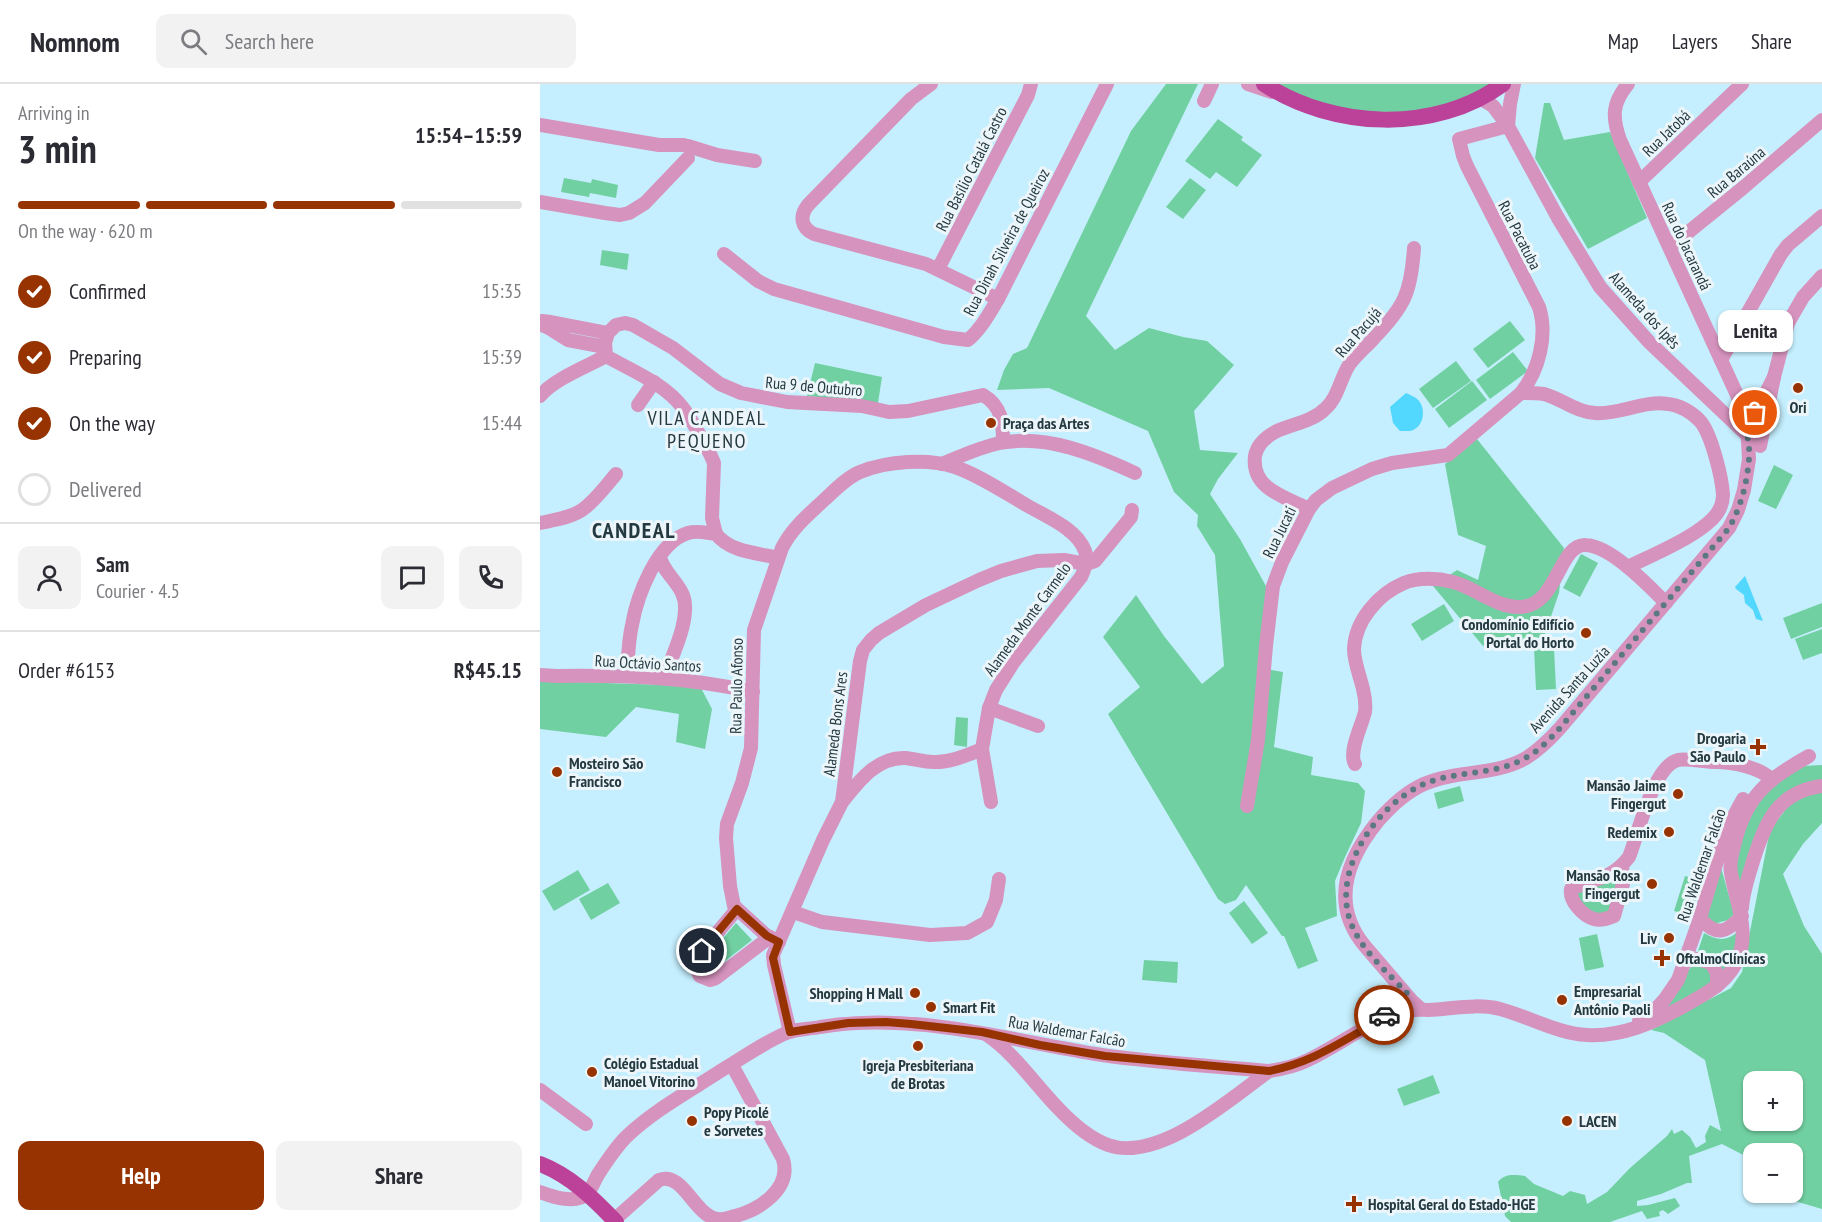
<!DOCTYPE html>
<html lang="en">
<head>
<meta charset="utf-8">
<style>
	body { margin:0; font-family:"PT Sans Narrow",sans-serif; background:#f2f2f3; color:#2b2b33; height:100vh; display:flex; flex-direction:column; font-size:22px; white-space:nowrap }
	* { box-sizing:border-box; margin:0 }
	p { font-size:20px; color:#7c7c81 }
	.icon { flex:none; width:33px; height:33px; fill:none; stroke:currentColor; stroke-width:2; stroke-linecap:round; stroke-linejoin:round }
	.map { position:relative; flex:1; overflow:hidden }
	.panel { display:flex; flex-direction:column; background:#fff; width:540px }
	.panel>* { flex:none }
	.tools { position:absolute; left:1203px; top:987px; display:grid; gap:12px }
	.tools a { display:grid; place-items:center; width:60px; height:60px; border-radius:12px; background:#fff; box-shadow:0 2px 4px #0004; font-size:30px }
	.pin { position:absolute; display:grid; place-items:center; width:51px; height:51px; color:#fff; margin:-26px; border:3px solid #fff; border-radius:50%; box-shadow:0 2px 6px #0007 }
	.courier { position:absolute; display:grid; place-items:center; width:60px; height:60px; margin:-30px; border:4px solid #973300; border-radius:50%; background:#fff; color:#222; box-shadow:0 2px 8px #0007 }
	.bubble { position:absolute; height:42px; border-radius:12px; background:#fff; box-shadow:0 2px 4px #0004; font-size:20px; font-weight:600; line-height:42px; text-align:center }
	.overview em { font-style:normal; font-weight:600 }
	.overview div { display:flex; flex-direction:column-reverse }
	.overview { display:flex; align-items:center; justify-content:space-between; height:102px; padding:0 18px }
	h1 { font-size:39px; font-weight:600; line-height:45px }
	.bar { display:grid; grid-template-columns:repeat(4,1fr); gap:9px 6px; align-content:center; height:72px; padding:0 18px }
	.bar i { height:8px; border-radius:4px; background:#e1e1e2 }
	.bar .on { background:#973300 }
	.bar p { grid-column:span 4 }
	.line { display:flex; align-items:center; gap:15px; padding:0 18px; border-top:2px solid #e1e1e2 }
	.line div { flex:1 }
	.round { display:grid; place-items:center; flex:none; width:63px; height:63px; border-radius:12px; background:#f2f2f3 }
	ol { padding:0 18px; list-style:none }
	li { display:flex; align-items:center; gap:18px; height:66px }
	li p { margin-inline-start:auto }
	li .icon { padding:6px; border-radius:50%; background:#973300; color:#fff; stroke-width:4 }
	li:last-child { color:#7c7c81 }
	li i { width:33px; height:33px; border:3px solid #e1e1e2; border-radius:50% }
	.button { display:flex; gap:12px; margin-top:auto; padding:12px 18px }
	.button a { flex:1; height:69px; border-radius:12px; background:#973300; color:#fff; font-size:24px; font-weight:600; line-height:69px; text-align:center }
	.button a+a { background:#f2f2f3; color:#2b2b33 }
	header { display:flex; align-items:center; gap:36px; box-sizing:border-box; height:84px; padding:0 30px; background:#fff; border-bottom:2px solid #e1e1e2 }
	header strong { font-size:28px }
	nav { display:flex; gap:33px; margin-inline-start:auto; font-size:21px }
	.search { width:420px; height:54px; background:#f2f2f3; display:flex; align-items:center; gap:15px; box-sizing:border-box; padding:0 21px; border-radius:12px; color:#7c7c81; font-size:22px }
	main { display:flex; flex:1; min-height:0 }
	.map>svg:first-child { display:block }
	.green { fill:#71d0a2; fill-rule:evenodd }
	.water { fill:#52d7fe }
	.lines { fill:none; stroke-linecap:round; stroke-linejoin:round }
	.minor { stroke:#d693be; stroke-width:14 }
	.major { stroke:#bc4199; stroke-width:16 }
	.done { stroke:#5c7982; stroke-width:6; stroke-dasharray:0 10.8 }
	.route { stroke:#973300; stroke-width:8 }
	.poi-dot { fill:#973300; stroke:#ecf6fa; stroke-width:2 }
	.labels { text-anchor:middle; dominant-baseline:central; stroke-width:6; stroke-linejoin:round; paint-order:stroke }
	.street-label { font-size:16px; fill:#243940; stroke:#ecf6fa }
	.poi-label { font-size:16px; font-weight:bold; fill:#243940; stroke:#ecf6fa; text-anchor:start }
	.quarter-label { font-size:20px; letter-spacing:1.5px; fill:#243940; stroke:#ecf6fa }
	.district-label { font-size:22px; font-weight:bold; letter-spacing:1.5px; fill:#243940; stroke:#ecf6fa }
</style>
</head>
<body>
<header>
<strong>Nomnom</strong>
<div class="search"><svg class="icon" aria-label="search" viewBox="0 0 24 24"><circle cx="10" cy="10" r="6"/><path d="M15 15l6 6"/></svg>Search here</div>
<nav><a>Map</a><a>Layers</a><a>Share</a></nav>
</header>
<main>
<section class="panel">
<div class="overview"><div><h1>3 min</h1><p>Arriving in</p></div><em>15:54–15:59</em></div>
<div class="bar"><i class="on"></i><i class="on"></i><i class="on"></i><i></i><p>On the way · 620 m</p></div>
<ol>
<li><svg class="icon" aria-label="check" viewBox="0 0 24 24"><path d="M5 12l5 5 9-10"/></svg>Confirmed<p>15:35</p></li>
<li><svg class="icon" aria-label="check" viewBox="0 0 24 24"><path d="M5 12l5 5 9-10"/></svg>Preparing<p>15:39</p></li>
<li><svg class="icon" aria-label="check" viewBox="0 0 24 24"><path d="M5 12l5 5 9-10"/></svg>On the way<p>15:44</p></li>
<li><i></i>Delivered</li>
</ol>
<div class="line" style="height:108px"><a class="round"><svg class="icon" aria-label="person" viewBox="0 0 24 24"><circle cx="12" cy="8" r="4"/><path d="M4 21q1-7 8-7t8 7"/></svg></a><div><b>Sam</b><p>Courier · 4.5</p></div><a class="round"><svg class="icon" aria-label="chat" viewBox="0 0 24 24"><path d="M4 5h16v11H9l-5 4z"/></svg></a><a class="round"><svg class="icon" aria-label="phone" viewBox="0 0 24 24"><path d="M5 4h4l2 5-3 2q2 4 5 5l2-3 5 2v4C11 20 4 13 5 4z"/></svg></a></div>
<div class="line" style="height:78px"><div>Order #6153</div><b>R$45.15</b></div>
<div class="button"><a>Help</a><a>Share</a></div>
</section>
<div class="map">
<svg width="1282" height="1138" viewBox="0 0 1282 1138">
	<rect width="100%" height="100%" fill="#c5effe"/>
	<g class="green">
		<path d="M626,0H658L546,232L575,266L609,244L643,253L667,257L694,281L654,327L660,366L698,369L678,395L670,410L700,455L727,504L720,584L743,588L734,663L773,673L771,691L818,699L825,707L821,739L805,773L795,797L797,832L765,844L778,877L758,885L744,852H742L706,801L696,816L685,820L678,815L568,630L600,603L563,553L596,511L624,552L662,600L684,582L675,471L657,442L658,431L634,408L608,347L509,304L457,306L464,286L473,270L487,264L591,47Z"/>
		<path d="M722,0H952L897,27L822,35Z"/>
		<path d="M1004,19H1010L1024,56L1070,48L1107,134L1048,165L995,74Z"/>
		<path d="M678,35L703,53L701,56L722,71L697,103L676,88L670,95L645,77Z"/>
		<path d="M24,94L51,99L52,95L78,101L76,114L50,109L49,113L21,108Z"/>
		<path d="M650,94L666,106L643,135L626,123Z"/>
		<path d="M62,166L89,170L87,186L60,181Z"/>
		<path d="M970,237L985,256L948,284L933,265Z"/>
		<path d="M973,268L988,287L950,315L936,296Z"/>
		<path d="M916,277L931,297L893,324L879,305Z"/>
		<path d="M275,279L342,293L338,319L267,312Z"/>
		<path d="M932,297L947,316L909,344L895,325Z"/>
		<path d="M937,355L1024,464L1019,509L1004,553L943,562L893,502L917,486L938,496L946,462L918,451L905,380Z"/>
		<path d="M1234,381L1253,391L1236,425L1218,417Z"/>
		<path d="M1041,470L1058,479L1040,513L1023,504Z"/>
		<path d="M1282,519V543L1251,555L1243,534Z"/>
		<path d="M904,520L914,537L882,557L871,540Z"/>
		<path d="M1282,545V569L1263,576L1255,555Z"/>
		<path d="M994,564H1014L1016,605L996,606Z"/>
		<path d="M0,597L160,602L172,625L165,665L136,658L139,630L96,623L66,653L0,645Z"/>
		<path d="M416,633L428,634L427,663L414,661Z"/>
		<path d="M1282,681V698L1231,724L1201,810L1196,787L1201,756L1212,720L1238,694L1263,682Z"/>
		<path d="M920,702L924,717L898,725L894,709Z"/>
		<path d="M1272,708H1282V739L1263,760L1243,790L1264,842L1282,870V1125L1241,1113L1236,1109L1252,1108V1070H1214L1213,1076L1182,1060L1149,1072L1152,1099H1147L1121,1110L1097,1117V1122L1108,1121L1135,1114L1140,1122L1128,1130L1123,1126L1119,1128L1120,1132L1107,1135L1102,1127L1070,1138H971L965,1132L958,1098C965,1089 974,1091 985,1092L994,1100L1023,1112L1030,1107L1045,1111L1047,1120L1067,1108L1090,1084L1127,1052L1132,1045L1134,1050L1142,1046L1150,1053L1156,1064L1166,1058L1165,1052L1170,1041L1181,1047L1165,976L1124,949L1111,946L1191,904L1202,888L1230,746L1250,720ZM1214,998H1252V1036H1214Z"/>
		<path d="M1180,780L1194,830L1188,836L1174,840L1166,832Z"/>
		<path d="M38,786L50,806L14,827L2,807Z"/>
		<path d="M1078,789L1072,830L1063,833L1042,822L1034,807Z"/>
		<path d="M1145,792L1162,797L1151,832L1134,827Z"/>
		<path d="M68,799L80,819L51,836L39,815Z"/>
		<path d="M704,817L728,849L712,860L689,829Z"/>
		<path d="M196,839L212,856L171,888H164L162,881L163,878Z"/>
		<path d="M1198,848L1199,855L1186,892C1179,875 1174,875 1157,870L1164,849C1178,857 1186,857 1198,848Z"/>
		<path d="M1057,850L1064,883L1045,887L1039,854Z"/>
		<path d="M604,876L638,878L637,899L602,896Z"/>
		<path d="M1160,880L1168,883L1172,896L1167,904L1121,930L1146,889L1152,882Z"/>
		<path d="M893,991L900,1009L864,1022L857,1005Z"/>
	</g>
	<g class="water">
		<path d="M866,309C870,311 873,312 876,314C887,322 885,344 870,347C868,347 861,347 860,347L853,339L850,323Z"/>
		<path d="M1205,492L1223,537L1216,535L1213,526L1205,519L1204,511L1196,505L1195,503Z"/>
	</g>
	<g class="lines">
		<g class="minor">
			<path d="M391,0L371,15L268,121C259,132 261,144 274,150L386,180L458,215"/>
			<path d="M708,0L732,8"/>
			<path d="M1088,0C1072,19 1072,33 1080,56L1209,337"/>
			<path d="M940,14L953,22L968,42L1018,134L1060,203L1110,259L1207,351L1214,355L1221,354"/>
			<path d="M664,17L672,0"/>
			<path d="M0,41L119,61H144"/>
			<path d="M968,42L919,55L923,72L927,82L999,223C1008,251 999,286 981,309"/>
			<path d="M968,42L970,20L974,0"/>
			<path d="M148,62L177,71L215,77"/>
			<path d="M1099,98L1202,0"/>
			<path d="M0,118L65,129L80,131L89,129L105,119L148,74"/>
			<path d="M1130,163L1204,103L1282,36"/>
			<path d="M184,170L218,197L234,205L404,253L428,256C441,245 449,230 458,215L567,0"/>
			<path d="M398,185L488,11L491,0"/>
			<path d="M2,237L11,238L68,249"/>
			<path d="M0,240L9,244L28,256L65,263"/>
			<path d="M66,272L65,259L68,249L76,241L85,239L93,241L133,264L180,300L201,309L247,318L322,322L349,328L368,327L443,311C462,322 463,339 463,358"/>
			<path d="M66,272C92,287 124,299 143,324C153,337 163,357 171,372L174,379L172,434L176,450"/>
			<path d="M1181,276L1241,170L1248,161L1282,132"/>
			<path d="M0,312C14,295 46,283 66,272"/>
			<path d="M98,321L114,298"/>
			<path d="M1220,362L1234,293L1248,239L1263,213L1282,192"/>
			<path d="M402,380C421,372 440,363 460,359C506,350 554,370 595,389"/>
			<path d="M769,425C745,413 711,405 715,372C717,361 726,353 735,348C751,340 772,338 785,325C798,314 800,295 809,281C816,271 826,263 834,254C865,222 871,208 874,164"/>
			<path d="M0,439C14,436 30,434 42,426C55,417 66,402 76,390"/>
			<path d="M120,473C123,487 136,496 142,509C153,531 132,572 124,594"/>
			<path d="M0,591L17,592C84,591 149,593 213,608"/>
			<path d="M87,592C88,575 88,558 92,541C97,512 117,458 148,449C157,446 167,449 176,450C190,468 217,469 238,474"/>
			<path d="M449,624L498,642"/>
			<path d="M815,680C808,668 822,641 825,628C826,620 825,613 823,605C820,592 814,578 814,565C815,537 838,510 864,499C878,493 898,494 913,498C936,504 956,524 981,523C1018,521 1019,459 1046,461C1071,462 1109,502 1126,519"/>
			<path d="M303,717C319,697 337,673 365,674C375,675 384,678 393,678C410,679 427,671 442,665"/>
			<path d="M707,722L718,656L726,562L733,502L742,478L769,425L776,416L792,404L832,385L852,379L908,371L981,309C989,309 997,309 1004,310C1022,315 1036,328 1055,329C1080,331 1103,316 1128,320C1139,321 1152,328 1160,337C1171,349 1182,393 1183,411C1183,416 1181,423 1178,428C1164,450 1112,471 1088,483"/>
			<path d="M1082,781L1083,800L1074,832C1067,835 1061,837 1054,835C1043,832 1029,817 1031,805C1055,794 1071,796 1089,773C1098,751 1113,682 1138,676C1146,674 1165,678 1175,678C1192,678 1219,683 1231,695"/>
			<path d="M1202,824C1203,807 1209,791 1214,774C1226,737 1238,708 1282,702"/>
			<path d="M197,825L157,873L154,880L160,892L170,896L176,894L230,853"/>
			<path d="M253,828L282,838L390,851L427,849L447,838L456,816L459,795"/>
			<path d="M1160,834C1176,853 1186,849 1202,832"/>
			<path d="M239,858L227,852L194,822L190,802L186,754L187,740L202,699L211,664L214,546L242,464C252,444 268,431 284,416C295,406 306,394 320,388C347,377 388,374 415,383C441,392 465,409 488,422C507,433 537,445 545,467C548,475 545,485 541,493L473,579L456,606L449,624L442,665L451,718"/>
			<path d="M1144,878L1157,875L1171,879L1177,889V902"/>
			<path d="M881,925L872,917L824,861C790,819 807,775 838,737C851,722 866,708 884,700C916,686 955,692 986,674C999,666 1010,655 1020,644L1189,444L1198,426L1204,406L1209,375L1207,340L1221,319L1234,293"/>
			<path d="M1099,937L1116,925L1125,915L1138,896L1160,834L1185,750L1190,739L1203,715"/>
			<path d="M250,948L234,881L233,871L283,756L302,718L320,577L323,566L331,556L339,549L386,521L439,496L461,487L497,477L524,476L546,480L555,477L591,433L592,426"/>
			<path d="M447,951C474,969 494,999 517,1023C531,1038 549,1054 568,1061C619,1079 690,1015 729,987"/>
			<path d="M0,1006L46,1040"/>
			<path d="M0,1108C13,1113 36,1121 48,1109C52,1104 55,1095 59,1089C67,1077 75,1064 86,1053C114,1026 150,1007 182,986C203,974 227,956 249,948C259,945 270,945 280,943C376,927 469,957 562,971C618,979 674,982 729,987C743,985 756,982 768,976C802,960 832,934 870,927C876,925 882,926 888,926C912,925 936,919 960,925C990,933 1016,949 1047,951C1081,953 1113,939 1142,923C1162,912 1183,902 1195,881C1212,851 1196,819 1191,789C1189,779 1192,771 1194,762C1205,713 1227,695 1269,672"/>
			<path d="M74,1136L119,1096C143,1087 154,1131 177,1135C183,1136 189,1134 195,1132C219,1126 252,1105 243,1075L192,981"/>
		</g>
		<g class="major">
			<path d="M724,0C793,45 895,50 963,0"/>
			<path d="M0,1080C31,1092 54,1115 76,1138"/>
		</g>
	</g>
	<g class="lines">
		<path class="done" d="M844,931L857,921L867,909C850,891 825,869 814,846C787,793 834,722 884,700C916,686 955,692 985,674C999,667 1010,655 1020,644L1189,444C1201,423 1207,399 1209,375C1211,355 1201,347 1215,329"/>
		<path class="route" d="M162,867L197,825L227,852L239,858L233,874L250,948L308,939L346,938L371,940L442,948L500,961L565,972L729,987C771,979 799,959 835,939L844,931"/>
	</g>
	<g class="poi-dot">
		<circle cx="1258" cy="304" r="6"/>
		<circle cx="451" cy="339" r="6"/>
		<circle cx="1046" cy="549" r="6"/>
		<path d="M1215 654h6v6h6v6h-6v6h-6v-6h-6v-6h6z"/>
		<circle cx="17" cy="688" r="6"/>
		<circle cx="1138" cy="710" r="6"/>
		<circle cx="1129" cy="748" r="6"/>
		<circle cx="1112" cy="800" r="6"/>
		<circle cx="1129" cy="854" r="6"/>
		<path d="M1119 865h6v6h6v6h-6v6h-6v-6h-6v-6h6z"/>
		<circle cx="375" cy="909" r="6"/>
		<circle cx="1022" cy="916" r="6"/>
		<circle cx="391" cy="923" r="6"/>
		<circle cx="378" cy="962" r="6"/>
		<circle cx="52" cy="988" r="6"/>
		<circle cx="152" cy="1037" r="6"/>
		<circle cx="1027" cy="1037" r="6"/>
		<path d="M811 1111h6v6h6v6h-6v6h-6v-6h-6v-6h6z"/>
	</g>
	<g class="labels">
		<g class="street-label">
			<text transform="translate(1126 49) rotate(-44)">Rua Jatobá</text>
			<text transform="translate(431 85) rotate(-63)">Rua Basílio Catalá Castro</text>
			<text transform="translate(1196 88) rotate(-40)">Rua Baraúna</text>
			<text transform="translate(980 151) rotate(63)">Rua Pacatuba</text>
			<text transform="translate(466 158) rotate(-62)">Rua Dinah Silveira de Queiroz</text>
			<text transform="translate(1147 162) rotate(65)">Rua do Jacarandá</text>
			<text transform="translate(1105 226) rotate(48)">Alameda dos Ipês</text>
			<text transform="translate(818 248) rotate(-49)">Rua Pacujá</text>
			<text transform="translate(274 302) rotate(5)">Rua 9 de Outubro</text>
			<text transform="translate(739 448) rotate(-64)">Rua Jucati</text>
			<text transform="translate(487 535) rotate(-54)">Alameda Monte Carmelo</text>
			<text transform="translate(108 579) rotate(3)">Rua Octávio Santos</text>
			<text transform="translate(196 602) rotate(-89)">Rua Paulo Afonso</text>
			<text transform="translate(1029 605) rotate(-48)">Avenida Santa Luzia</text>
			<text transform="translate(295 640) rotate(-83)">Alameda Bons Ares</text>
			<text transform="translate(1161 781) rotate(-71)">Rua Waldemar Falcão</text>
			<text transform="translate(527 947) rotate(10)">Rua Waldemar Falcão</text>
		</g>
		<g class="poi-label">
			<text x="1258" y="323" text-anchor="middle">Ori</text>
			<text x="463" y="339">Praça das Artes</text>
			<text x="1034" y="540" text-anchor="end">Condomínio Edifício<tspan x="1034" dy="18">Portal do Horto</tspan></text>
			<text x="1206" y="654" text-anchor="end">Drogaria<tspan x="1206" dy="18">São Paulo</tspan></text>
			<text x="29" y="679">Mosteiro São<tspan x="29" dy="18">Francisco</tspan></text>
			<text x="1126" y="701" text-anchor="end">Mansão Jaime<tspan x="1126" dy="18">Fingergut</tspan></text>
			<text x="1117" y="748" text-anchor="end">Redemix</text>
			<text x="1100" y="791" text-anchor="end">Mansão Rosa<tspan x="1100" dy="18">Fingergut</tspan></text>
			<text x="1117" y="854" text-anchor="end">Liv</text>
			<text x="1136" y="874">OftalmoClínicas</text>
			<text x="1034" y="907">Empresarial<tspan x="1034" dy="18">Antônio Paoli</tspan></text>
			<text x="363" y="909" text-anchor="end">Shopping H Mall</text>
			<text x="403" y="923">Smart Fit</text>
			<text x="64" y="979">Colégio Estadual<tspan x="64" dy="18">Manoel Vitorino</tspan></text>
			<text x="378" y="981" text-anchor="middle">Igreja Presbiteriana<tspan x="378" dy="18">de Brotas</tspan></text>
			<text x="164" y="1028">Popy Picolé<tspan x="164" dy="18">e Sorvetes</tspan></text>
			<text x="1039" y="1037">LACEN</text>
			<text x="828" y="1120">Hospital Geral do Estado-HGE</text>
		</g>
		<g class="quarter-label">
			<text x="167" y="334">VILA CANDEAL<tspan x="167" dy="23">PEQUENO</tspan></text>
		</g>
		<g class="district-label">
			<text x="94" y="446">CANDEAL</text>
		</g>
	</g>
</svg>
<div class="tools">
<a>+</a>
<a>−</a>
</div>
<div class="pin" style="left:1215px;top:329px;background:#ea580c"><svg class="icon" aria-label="bag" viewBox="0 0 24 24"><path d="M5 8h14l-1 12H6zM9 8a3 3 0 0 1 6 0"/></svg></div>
<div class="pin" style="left:162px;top:867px;background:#1f2937"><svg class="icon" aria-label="home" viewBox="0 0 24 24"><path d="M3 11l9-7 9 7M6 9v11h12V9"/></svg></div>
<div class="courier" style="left:844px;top:931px"><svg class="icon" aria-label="car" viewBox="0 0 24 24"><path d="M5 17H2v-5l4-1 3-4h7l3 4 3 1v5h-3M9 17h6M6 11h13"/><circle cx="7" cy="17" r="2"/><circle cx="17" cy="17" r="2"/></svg></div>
<div class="bubble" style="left:1178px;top:226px;width:75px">Lenita</div>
</div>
</main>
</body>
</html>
